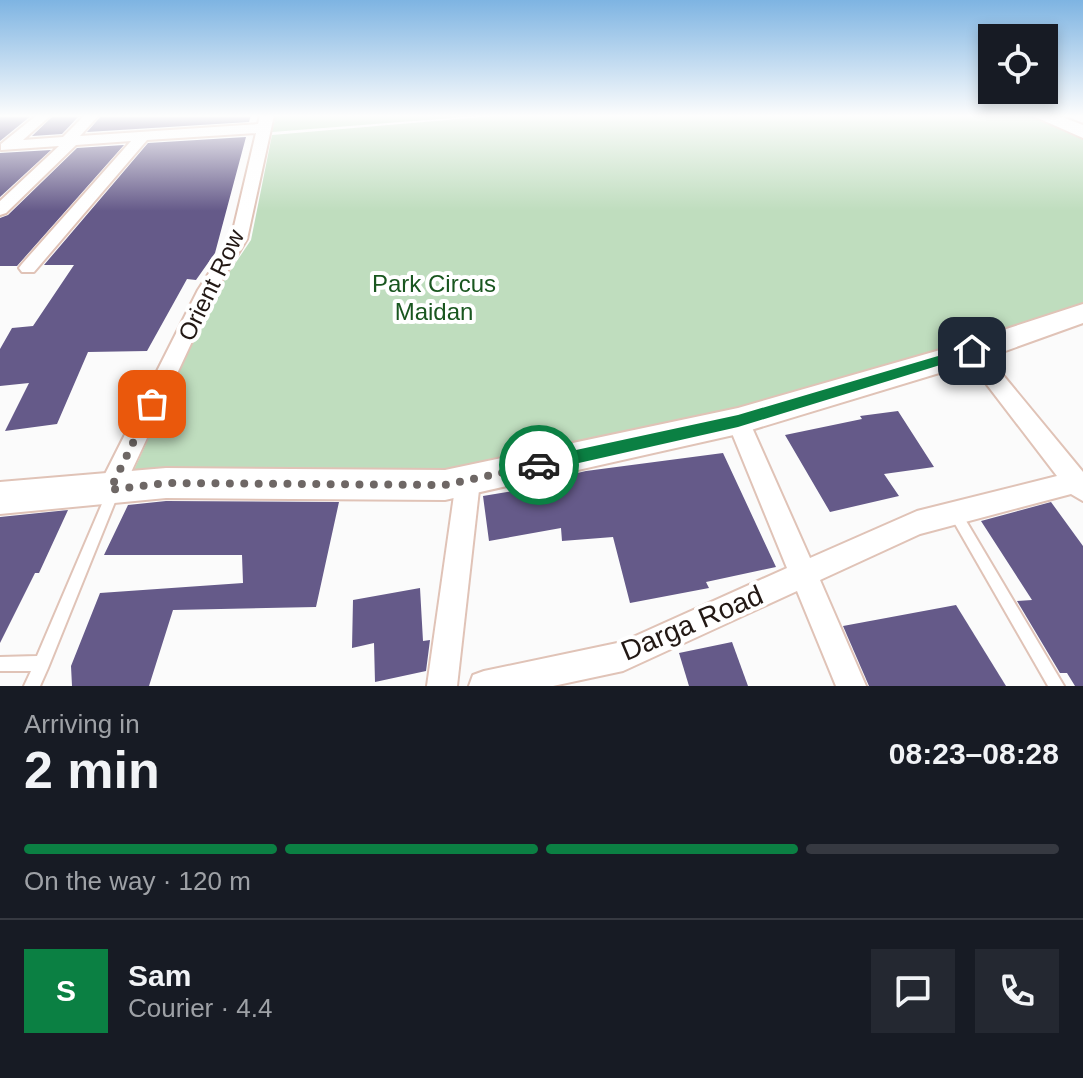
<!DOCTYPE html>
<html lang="en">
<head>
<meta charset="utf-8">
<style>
	body { margin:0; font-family:Helvetica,sans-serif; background:#242831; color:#f1f3f6; height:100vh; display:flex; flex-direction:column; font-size:30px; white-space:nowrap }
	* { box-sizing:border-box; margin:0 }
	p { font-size:26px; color:#9ea1a6 }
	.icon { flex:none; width:44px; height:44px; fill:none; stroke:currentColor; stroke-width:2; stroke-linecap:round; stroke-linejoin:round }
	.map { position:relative; height:686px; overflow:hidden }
	.side { display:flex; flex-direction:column; background:#171b24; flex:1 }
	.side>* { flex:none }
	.buttons { position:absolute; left:978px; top:24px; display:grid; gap:16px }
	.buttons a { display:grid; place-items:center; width:80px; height:80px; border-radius:0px; background:#171b24; box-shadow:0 4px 12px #0003; font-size:40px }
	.pin { position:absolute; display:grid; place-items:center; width:68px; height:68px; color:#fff; margin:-34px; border-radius:16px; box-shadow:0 4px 12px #0006 }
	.courier { position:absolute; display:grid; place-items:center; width:80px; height:80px; margin:-40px; border:6px solid #0b8043; border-radius:50%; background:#fff; color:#222; box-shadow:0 2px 10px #0007 }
	.summary em { font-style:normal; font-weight:700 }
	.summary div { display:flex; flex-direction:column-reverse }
	.summary { display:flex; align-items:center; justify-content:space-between; height:136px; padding:0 24px }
	h1 { font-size:52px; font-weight:700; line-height:60px }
	.bar { display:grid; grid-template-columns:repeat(4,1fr); gap:12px 8px; align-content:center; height:96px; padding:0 24px }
	.bar i { height:10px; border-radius:6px; background:#363941 }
	.bar .active { background:#0b8043 }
	.bar p { grid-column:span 4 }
	.line { display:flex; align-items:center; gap:20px; padding:0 24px; border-top:2px solid #363941 }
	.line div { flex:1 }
	.round { display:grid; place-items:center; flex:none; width:84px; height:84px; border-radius:0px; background:#242831 }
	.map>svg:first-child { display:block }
	.green { fill:#bfddbe }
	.building { fill:#655a89 }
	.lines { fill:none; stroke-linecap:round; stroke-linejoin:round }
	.service-casing { stroke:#e0c3b7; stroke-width:4 }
	.minor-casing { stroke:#e0c3b7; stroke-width:4 }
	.secondary-casing { stroke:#e0c3b7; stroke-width:4 }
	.service { fill:#fff; fill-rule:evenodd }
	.minor { fill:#fff; fill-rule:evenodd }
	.secondary { fill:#fff; fill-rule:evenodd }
	.route { fill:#0b8043 }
	.done { stroke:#6e6765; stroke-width:8; stroke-dasharray:0 14.4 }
	.labels { text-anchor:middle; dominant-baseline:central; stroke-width:8; stroke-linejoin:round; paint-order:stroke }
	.park-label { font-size:24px; fill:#19561f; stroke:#fff }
	.street-label { font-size:24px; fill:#221814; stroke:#fff }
	.near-street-label { font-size:28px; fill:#221814; stroke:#fff }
</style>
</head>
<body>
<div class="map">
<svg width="1083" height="686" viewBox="0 0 1083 686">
	<rect width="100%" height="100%" fill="#fbfbfb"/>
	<g class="green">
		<path d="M276,115H491L272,132Z"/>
		<path d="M505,115H1029L1083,137V304L724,424L445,471L134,470L214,295L251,240L272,135Z"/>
	</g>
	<g class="building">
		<path d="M0,115H32L0,141Z"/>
		<path d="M54,115H80L62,134L32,136Z"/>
		<path d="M102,115H251L249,122L87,132Z"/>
		<path d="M246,137L215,253L196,280L187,279L147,351L88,352L57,424L5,431L29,383L0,386V349L12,328L33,326L74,265H44L148,143Z"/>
		<path d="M124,145L17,266H0V218L8,215L77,148Z"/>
		<path d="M51,150L0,197V153Z"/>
		<path d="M898,411L934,467L884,474L899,496L830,512L785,435L862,419L860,416Z"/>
		<path d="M723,453L776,567L706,582L709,588L630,603L613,537L562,541L561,528L489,541L483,496L557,484L556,478L586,471Z"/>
		<path d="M166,501L339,502L316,607L173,610L149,686H72L71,666L100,593L243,583L242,555H104L128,505Z"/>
		<path d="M1051,502L1083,546V686H1075L1067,673H1060L1017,601L1032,600L981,521Z"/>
		<path d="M68,510L39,573H35L0,643V517Z"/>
		<path d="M420,588L423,641L430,640L426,671L375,682L374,643L352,648L353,600Z"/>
		<path d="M956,605L1006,686H869L843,626Z"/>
		<path d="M732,642L748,686H689L679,653Z"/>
	</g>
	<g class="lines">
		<g class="service-casing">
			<g id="service">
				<path d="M113,486L117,488L119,492L48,668L40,686H24L31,671H0V657L37,656L107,492L109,488Z"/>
				<path d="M955,507L959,509L1064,686H1048L951,517L949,513L951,509Z"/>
			</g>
		</g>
		<g class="minor-casing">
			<g id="minor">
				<path d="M37,115H51L23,140L63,137L85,115H99L80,136L258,124L260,115H274L247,239L216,290L119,498L110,501L101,498L98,490L101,482L198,290L231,239L256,133L147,140L34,272H22L19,268L22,264L131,141L76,145L6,213L0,215V201L59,146L1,150V144Z"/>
				<path d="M972,343L979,346L1083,472V501L1071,494L920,534L820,580L866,686H836L797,591L623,671L553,686H469L473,675L484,671L622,642L787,568L727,421L730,414L738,412L746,414L810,558L917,511L1057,476L965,356L962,351L965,346Z"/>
				<path d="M468,470L477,473L480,481L457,686H427L456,481L459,473Z"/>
			</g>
		</g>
		<g class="secondary-casing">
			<g id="secondary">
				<path d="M1031,115H1057L1083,125V138Z"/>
				<path d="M1083,304V323L969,364L738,434L445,500L166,498L0,514V482L166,468L445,470L738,408L954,346Z"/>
			</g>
		</g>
		<use href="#service" class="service"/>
		<use href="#minor" class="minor"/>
		<use href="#secondary" class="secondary"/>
	</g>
	<linearGradient id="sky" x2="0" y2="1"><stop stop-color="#7eb4e2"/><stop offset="0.55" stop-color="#fdfdfd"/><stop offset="1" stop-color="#fdfdfd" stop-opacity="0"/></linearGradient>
	<rect width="1083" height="211" fill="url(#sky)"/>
	<path class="route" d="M972,346L976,348V354L738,427L539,472L531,465L539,458L738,415Z"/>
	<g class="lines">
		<path class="done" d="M152,404L110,490L166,483L445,485L539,465"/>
	</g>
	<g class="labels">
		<g class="park-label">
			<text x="434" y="283">Park Circus<tspan x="434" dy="28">Maidan</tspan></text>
		</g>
		<g class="street-label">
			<text transform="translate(211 285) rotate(-64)">Orient Row</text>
		</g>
		<g class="near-street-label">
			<text transform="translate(692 623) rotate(-23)">Darga Road</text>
		</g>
	</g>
</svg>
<div class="buttons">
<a><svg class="icon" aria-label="locate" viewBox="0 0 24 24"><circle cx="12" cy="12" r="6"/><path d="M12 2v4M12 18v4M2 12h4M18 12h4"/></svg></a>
</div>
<div class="pin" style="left:152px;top:404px;background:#ea580c"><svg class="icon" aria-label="bag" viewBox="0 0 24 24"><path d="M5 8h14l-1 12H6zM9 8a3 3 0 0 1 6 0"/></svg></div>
<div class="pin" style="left:972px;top:351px;background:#1f2937"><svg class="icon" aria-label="home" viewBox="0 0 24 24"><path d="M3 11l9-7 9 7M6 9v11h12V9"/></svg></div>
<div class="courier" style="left:539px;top:465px"><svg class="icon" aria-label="car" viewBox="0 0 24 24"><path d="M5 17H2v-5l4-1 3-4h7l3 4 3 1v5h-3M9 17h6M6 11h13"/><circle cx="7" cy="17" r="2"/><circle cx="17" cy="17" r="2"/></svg></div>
</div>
<section class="side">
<div class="summary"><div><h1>2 min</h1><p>Arriving in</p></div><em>08:23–08:28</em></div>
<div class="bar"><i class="active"></i><i class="active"></i><i class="active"></i><i></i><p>On the way · 120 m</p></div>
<div class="line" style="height:144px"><b class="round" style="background:#0b8043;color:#fff">S</b><div><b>Sam</b><p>Courier · 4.4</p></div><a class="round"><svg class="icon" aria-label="chat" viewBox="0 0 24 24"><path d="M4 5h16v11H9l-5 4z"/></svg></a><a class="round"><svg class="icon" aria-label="phone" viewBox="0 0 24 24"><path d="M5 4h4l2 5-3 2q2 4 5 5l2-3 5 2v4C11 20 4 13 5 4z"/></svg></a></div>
</section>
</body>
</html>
